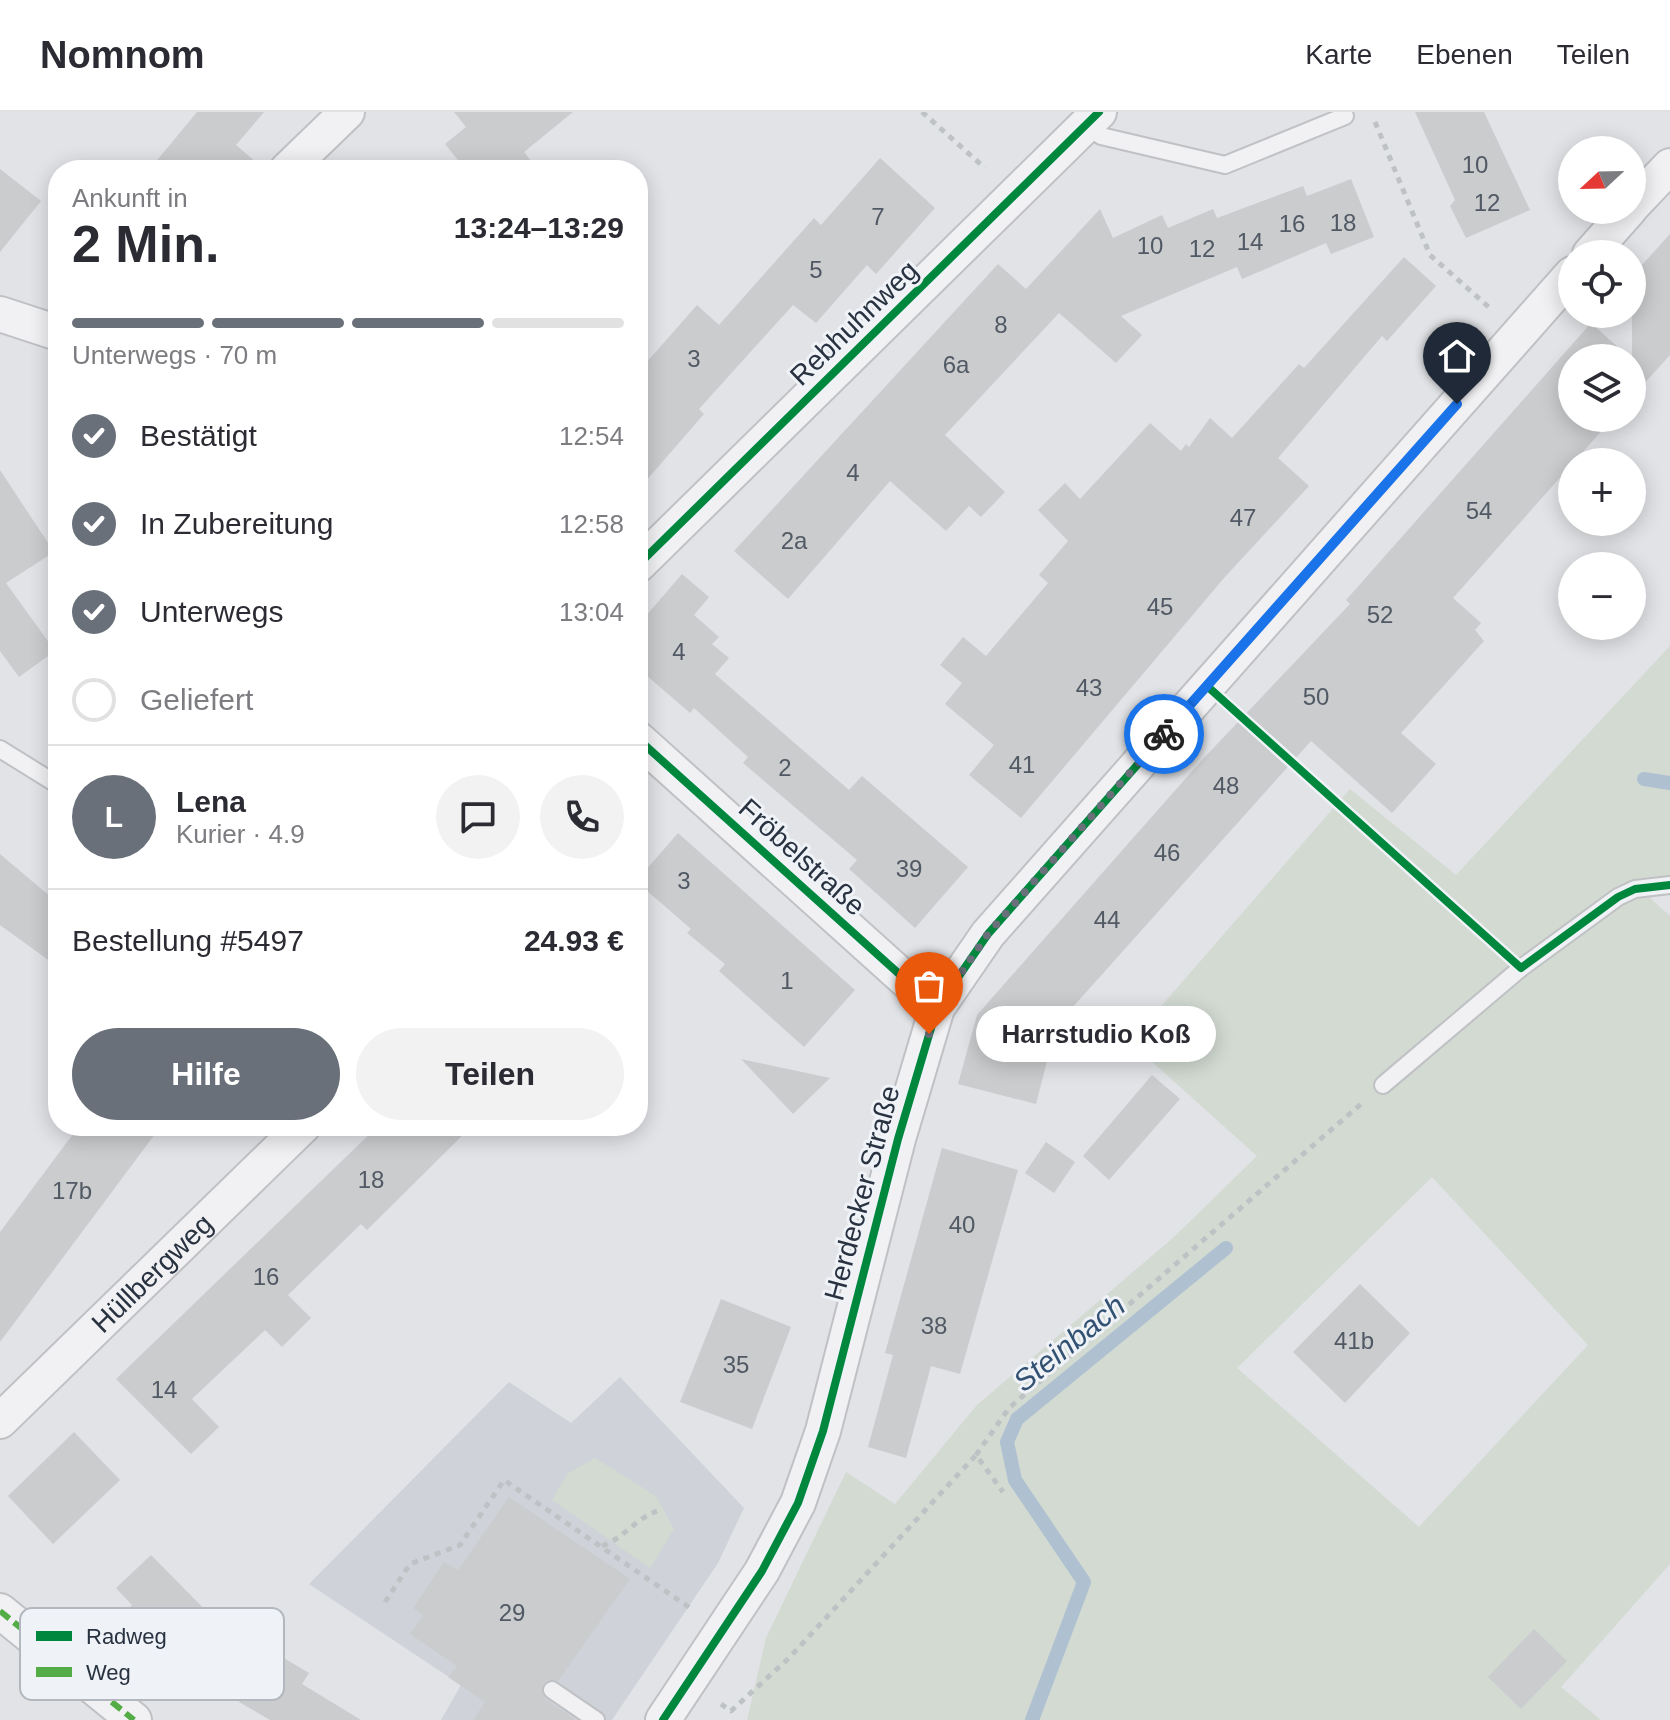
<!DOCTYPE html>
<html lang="de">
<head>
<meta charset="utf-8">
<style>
	body { margin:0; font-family:Arial,sans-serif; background:#f2f2f3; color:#2b2b33; height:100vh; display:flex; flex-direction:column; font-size:30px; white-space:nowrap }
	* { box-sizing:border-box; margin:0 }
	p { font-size:26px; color:#7c7c81 }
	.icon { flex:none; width:44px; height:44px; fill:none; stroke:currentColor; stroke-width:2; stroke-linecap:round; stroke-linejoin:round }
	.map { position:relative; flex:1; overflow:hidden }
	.panel { position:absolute; left:48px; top:48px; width:600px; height:976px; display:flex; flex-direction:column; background:#fff; border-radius:32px; box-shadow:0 4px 20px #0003 }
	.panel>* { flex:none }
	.needle { width:52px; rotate:248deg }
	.controls { position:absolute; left:1558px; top:24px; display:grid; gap:16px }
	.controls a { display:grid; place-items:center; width:88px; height:88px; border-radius:50%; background:#fff; box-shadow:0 4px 20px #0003; font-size:40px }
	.pin { position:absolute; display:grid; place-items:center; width:68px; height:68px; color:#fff; margin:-82px -34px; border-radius:50% 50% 50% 0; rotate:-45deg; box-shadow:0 0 8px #0007 }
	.pin .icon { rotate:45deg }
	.courier { position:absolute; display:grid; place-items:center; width:80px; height:80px; margin:-40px; border:6px solid #1a73e8; border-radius:50%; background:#fff; color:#222; box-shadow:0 2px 10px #0007 }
	.bubble { position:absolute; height:56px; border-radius:28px; background:#fff; box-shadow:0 4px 20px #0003; font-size:26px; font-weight:700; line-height:56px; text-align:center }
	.headline em { font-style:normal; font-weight:700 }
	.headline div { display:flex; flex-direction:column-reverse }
	.headline { display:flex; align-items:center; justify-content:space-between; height:136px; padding:0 24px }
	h1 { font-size:52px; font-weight:700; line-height:60px }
	.bar { display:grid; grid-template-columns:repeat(4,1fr); gap:12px 8px; align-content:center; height:96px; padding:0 24px }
	.bar i { height:10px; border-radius:6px; background:#e1e1e2 }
	.bar .active { background:#69707a }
	.bar p { grid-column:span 4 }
	.line { display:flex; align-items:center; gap:20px; padding:0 24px; border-top:2px solid #e1e1e2 }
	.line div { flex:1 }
	.round { display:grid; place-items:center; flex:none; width:84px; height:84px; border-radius:42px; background:#f2f2f3 }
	ol { padding:0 24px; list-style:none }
	li { display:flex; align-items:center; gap:24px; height:88px }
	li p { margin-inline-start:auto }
	li .icon { padding:8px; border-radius:50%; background:#69707a; color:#fff; stroke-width:4 }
	li:last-child { color:#7c7c81 }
	li i { width:44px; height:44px; border:4px solid #e1e1e2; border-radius:50% }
	.button { display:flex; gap:16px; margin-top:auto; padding:16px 24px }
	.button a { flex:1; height:92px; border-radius:48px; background:#69707a; color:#fff; font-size:32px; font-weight:700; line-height:92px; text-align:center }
	.button a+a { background:#f2f2f3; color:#2b2b33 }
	header { display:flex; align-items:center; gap:48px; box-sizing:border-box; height:112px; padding:0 40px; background:#fff; border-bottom:2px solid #e1e1e2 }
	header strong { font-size:38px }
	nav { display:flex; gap:44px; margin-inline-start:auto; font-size:28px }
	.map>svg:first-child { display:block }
	.built { fill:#cfd3d9 }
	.green { fill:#d2dad2; fill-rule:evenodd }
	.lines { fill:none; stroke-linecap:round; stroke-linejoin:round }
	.stream { stroke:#afc1d1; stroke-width:14 }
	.building { fill:#caccce }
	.lane-casing { stroke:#bfc1c4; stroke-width:20 }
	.street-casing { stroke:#bfc1c4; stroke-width:38 }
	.path { stroke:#bfc2c5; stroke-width:5; stroke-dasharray:6 6; stroke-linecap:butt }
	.lane { stroke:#f1f1f3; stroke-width:16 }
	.street { stroke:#f1f1f3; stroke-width:34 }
	.quiet { stroke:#53ac46; stroke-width:6; stroke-dasharray:12 6; stroke-linecap:butt }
	.cycleway-casing { stroke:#eff2f6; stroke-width:13 }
	.cycleway { stroke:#00873e; stroke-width:8 }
	.done { stroke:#69707a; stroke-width:8; stroke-dasharray:0 14.4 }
	.route { stroke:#1a73e8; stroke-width:10 }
	.labels { text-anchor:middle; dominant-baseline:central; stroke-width:6; stroke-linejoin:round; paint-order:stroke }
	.number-label { font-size:24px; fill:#515964 }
	.street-label { font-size:28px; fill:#283240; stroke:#eff2f6 }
	.water-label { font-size:30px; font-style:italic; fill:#335273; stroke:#eff2f6 }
	.key { fill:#eff2f6; stroke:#b3b8bf; stroke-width:2 }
	.key-label { font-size:22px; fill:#283240 }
</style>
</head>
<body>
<header>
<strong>Nomnom</strong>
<nav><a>Karte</a><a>Ebenen</a><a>Teilen</a></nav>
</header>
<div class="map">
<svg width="1670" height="1608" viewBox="0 0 1670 1608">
	<rect width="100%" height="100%" fill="#e1e3e6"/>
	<path class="built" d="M620,1265L744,1396L718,1451L612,1608H441L461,1573L309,1472L509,1270L571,1311Z"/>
	<g class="green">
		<path d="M1670,534V768L1650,786L1670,804V1452L1561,1575L1601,1608H747L766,1526L846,1360L895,1392L977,1293L1174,1125L1257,1044L1130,930L1350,677L1456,763ZM1432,1065L1588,1233L1419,1415L1237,1256Z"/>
		<path d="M595,1346L656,1384L674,1417L650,1456L552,1388L567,1362Z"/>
	</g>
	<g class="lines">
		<g class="stream">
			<path d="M1644,667L1670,671"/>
			<path d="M1032,1608L1084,1470L1015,1368L1007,1330L1017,1307L1226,1136"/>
		</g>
	</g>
	<g class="building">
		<path d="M197,0H264L236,33L265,58H149Z"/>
		<path d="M454,0H573L524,40L538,58H466L445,32L466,15Z"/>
		<path d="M1415,0H1484L1530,98L1466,126L1450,94L1455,88Z"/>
		<path d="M880,46L935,96L876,162L867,153L816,211L793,193L699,297L704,302L638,378V260L697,193L719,213L814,106L821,113Z"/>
		<path d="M0,57L41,89L0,140Z"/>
		<path d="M1351,67L1374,125L1331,142L1326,131L1242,167L1237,155L1121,204L1142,223L1116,251L1059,201L945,323L1005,380L981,405L969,394L946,419L890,369L788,487L734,439L998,152L1026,177L1100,97L1113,126L1162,103L1168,116L1213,97L1217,106L1303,74L1307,84Z"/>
		<path d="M1670,122V243L1632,285V164Z"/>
		<path d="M1404,145L1436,174L1387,229L1382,224L1278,346L1309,374L1224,466L1021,706L969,663L994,633L945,592L962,571L940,553L963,525L986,544L1048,471L1039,463L1068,429L1038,398L1065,371L1080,387L1150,311L1181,339L1186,332L1189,335L1210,306L1232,326L1299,252L1304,256Z"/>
		<path d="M1591,211L1630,246H1572V306H1613L1453,486L1481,511L1475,518L1484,529L1401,621L1436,652L1392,701L1311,629L1063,906L1075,917L1047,949L1036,992L958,972L977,903L1201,649L1350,492L1346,488Z"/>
		<path d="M0,358L54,440L6,471L55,539L19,565L0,539Z"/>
		<path d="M682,462L709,485L694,503L719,525L712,532L729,546L715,562L849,678L862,664L968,755L915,816L849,757L857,748L743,651L748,645L694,596L690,601L638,556V513Z"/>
		<path d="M678,721L855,878L804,935L719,859L725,852L687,821L691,817L638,771V767Z"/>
		<path d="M0,742L58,791V855L0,813Z"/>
		<path d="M741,947L830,966L793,1002Z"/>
		<path d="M1152,963L1180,987L1109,1068L1083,1044Z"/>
		<path d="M79,1014H161L0,1230V1120Z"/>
		<path d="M378,1014H472L367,1118L361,1112L288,1183L311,1206L282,1235L265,1218L192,1287L219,1315L191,1342L116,1267Z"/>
		<path d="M1046,1030L1075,1050L1054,1081L1025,1061Z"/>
		<path d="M942,1036L1018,1058L960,1262L931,1254L906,1346L868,1335L893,1243L885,1241Z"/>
		<path d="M1360,1172L1410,1221L1345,1291L1293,1240Z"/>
		<path d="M721,1187L791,1215L752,1317L680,1290Z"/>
		<path d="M74,1320L120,1368L53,1432L8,1384Z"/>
		<path d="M509,1385L630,1467L558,1569L548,1568L543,1572L545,1587L576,1608H473L485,1590L448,1565L457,1554L410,1522L423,1503L413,1496L444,1450L458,1458Z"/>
		<path d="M151,1443L225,1518L178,1564L120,1505L132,1493L116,1476Z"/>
		<path d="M1534,1517L1567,1549L1521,1597L1488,1565Z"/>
		<path d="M272,1539L309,1561L302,1572L361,1608H270L239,1590Z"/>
	</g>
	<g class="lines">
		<g class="lane-casing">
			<g id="lane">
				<path d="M1088,13L1101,24L1225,53L1345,4"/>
				<path d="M0,637L58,673"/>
				<path d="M1383,973L1521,856L1618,785L1635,777L1670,773"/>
				<path d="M552,1578L596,1608"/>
			</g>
		</g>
		<g class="street-casing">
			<g id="street">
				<path d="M287,58L347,0"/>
				<path d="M1632,94L1670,54"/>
				<path d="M1590,142L1629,98"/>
				<path d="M0,202L58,221"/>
				<path d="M638,453L1099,0"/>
				<path d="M638,627L937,896"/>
				<path id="s1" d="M0,1309L303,1014"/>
				<path d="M0,1499L134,1608"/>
				<path d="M663,1608L762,1459L798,1391L823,1319L898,1027L937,896L988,822L1572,162"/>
			</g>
		</g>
		<g class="path">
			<path d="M922,0L985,56"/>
			<path d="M1375,10L1430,143L1491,197"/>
			<path d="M1235,599L1498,835"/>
			<path d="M976,1343L1009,1296L1361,992"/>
			<path d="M602,1434C623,1427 635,1407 657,1399"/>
			<path d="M385,1490L410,1452L460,1433L504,1368L690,1496"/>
			<path d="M721,1592L731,1599L789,1546L976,1343L1003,1380"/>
		</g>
		<use href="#lane" class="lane"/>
		<use href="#street" class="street"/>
		<path class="quiet" d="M0,1499L134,1608"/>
		<g class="cycleway-casing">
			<g id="cycleway">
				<path d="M638,453L1099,0"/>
				<path d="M638,627L937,896"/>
				<path d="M663,1608L762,1459L798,1391L823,1319L898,1027L937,896L988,822L1207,574L1521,856L1618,785L1635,777L1670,773"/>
			</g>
		</g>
		<use href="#cycleway" class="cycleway"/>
	</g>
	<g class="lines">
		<path class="done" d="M929,922L937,896L988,822L1164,622"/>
		<path class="route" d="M1164,622L1457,292"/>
	</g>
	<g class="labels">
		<g class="number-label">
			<text x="1475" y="52">10</text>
			<text x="1487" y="90">12</text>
			<text x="878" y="104">7</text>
			<text x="1343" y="110">18</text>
			<text x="1292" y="111">16</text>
			<text x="1250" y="129">14</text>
			<text x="1150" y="133">10</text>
			<text x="1202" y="136">12</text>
			<text x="816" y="157">5</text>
			<text x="1001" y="212">8</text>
			<text x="694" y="246">3</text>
			<text x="956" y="252">6a</text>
			<text x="853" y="360">4</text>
			<text x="1479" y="398">54</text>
			<text x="1243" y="405">47</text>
			<text x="794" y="428">2a</text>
			<text x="1160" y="494">45</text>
			<text x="1380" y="502">52</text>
			<text x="679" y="539">4</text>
			<text x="1089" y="575">43</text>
			<text x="1316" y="584">50</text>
			<text x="1022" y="652">41</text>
			<text x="785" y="655">2</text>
			<text x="1226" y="673">48</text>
			<text x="1167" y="740">46</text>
			<text x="909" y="756">39</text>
			<text x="684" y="768">3</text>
			<text x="1107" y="807">44</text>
			<text x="787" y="868">1</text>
			<text x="371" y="1067">18</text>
			<text x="72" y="1078">17b</text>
			<text x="962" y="1112">40</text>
			<text x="266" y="1164">16</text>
			<text x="934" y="1213">38</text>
			<text x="1354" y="1228">41b</text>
			<text x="736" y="1252">35</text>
			<text x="164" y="1277">14</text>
			<text x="512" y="1500">29</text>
		</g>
		<g class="street-label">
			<text transform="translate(854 211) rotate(-44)">Rebhuhnweg</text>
			<text transform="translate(802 745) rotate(42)">Fröbelstraße</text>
			<text transform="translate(862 1081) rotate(-75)">Herdecker Straße</text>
			<text stroke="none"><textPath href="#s1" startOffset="212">Hüllbergweg</textPath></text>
		</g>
		<g class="water-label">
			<text transform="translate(1069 1231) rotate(-39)">Steinbach</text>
		</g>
	</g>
	<rect x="20" y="1496" width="264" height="92" rx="12" class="key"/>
	<rect x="36" y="1519" width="36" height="10" fill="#00873e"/>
	<rect x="36" y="1555" width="36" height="10" fill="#53ac46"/>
	<g class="key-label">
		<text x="86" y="1532">Radweg</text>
		<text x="86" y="1568">Weg</text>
	</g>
</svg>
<div class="controls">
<a><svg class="needle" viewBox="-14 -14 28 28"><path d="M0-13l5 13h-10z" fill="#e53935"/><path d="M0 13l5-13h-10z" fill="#7c7c81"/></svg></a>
<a><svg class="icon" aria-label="locate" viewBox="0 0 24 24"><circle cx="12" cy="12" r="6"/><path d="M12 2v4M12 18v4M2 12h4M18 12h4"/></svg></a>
<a><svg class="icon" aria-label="layers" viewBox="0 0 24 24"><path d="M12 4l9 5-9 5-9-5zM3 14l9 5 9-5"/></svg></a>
<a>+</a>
<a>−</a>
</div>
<div class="pin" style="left:929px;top:922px;background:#ea580c"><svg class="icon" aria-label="bag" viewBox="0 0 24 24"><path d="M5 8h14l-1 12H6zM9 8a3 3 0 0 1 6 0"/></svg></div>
<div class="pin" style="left:1457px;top:292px;background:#1f2937"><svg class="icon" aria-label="home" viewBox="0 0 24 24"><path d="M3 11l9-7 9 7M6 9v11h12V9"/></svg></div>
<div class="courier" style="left:1164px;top:622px"><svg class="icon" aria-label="bike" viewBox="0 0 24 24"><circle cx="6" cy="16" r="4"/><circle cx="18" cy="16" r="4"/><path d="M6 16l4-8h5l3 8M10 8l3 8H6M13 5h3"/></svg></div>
<div class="bubble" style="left:976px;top:894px;width:240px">Harrstudio Koß</div>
<section class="panel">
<div class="headline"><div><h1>2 Min.</h1><p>Ankunft in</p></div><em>13:24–13:29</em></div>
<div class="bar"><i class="active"></i><i class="active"></i><i class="active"></i><i></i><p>Unterwegs · 70 m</p></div>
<ol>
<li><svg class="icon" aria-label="check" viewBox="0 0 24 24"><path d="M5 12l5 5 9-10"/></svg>Bestätigt<p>12:54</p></li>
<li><svg class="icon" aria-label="check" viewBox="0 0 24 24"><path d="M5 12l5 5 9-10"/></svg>In Zubereitung<p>12:58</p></li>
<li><svg class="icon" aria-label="check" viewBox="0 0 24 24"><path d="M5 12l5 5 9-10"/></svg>Unterwegs<p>13:04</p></li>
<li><i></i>Geliefert</li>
</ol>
<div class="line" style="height:144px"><b class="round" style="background:#69707a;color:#fff">L</b><div><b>Lena</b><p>Kurier · 4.9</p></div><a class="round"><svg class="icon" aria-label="chat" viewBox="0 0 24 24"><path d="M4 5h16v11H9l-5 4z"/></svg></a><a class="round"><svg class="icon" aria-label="phone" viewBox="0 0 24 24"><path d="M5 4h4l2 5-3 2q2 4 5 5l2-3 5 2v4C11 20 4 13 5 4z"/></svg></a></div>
<div class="line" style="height:104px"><div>Bestellung #5497</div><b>24.93 €</b></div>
<div class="button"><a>Hilfe</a><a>Teilen</a></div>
</section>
</div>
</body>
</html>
